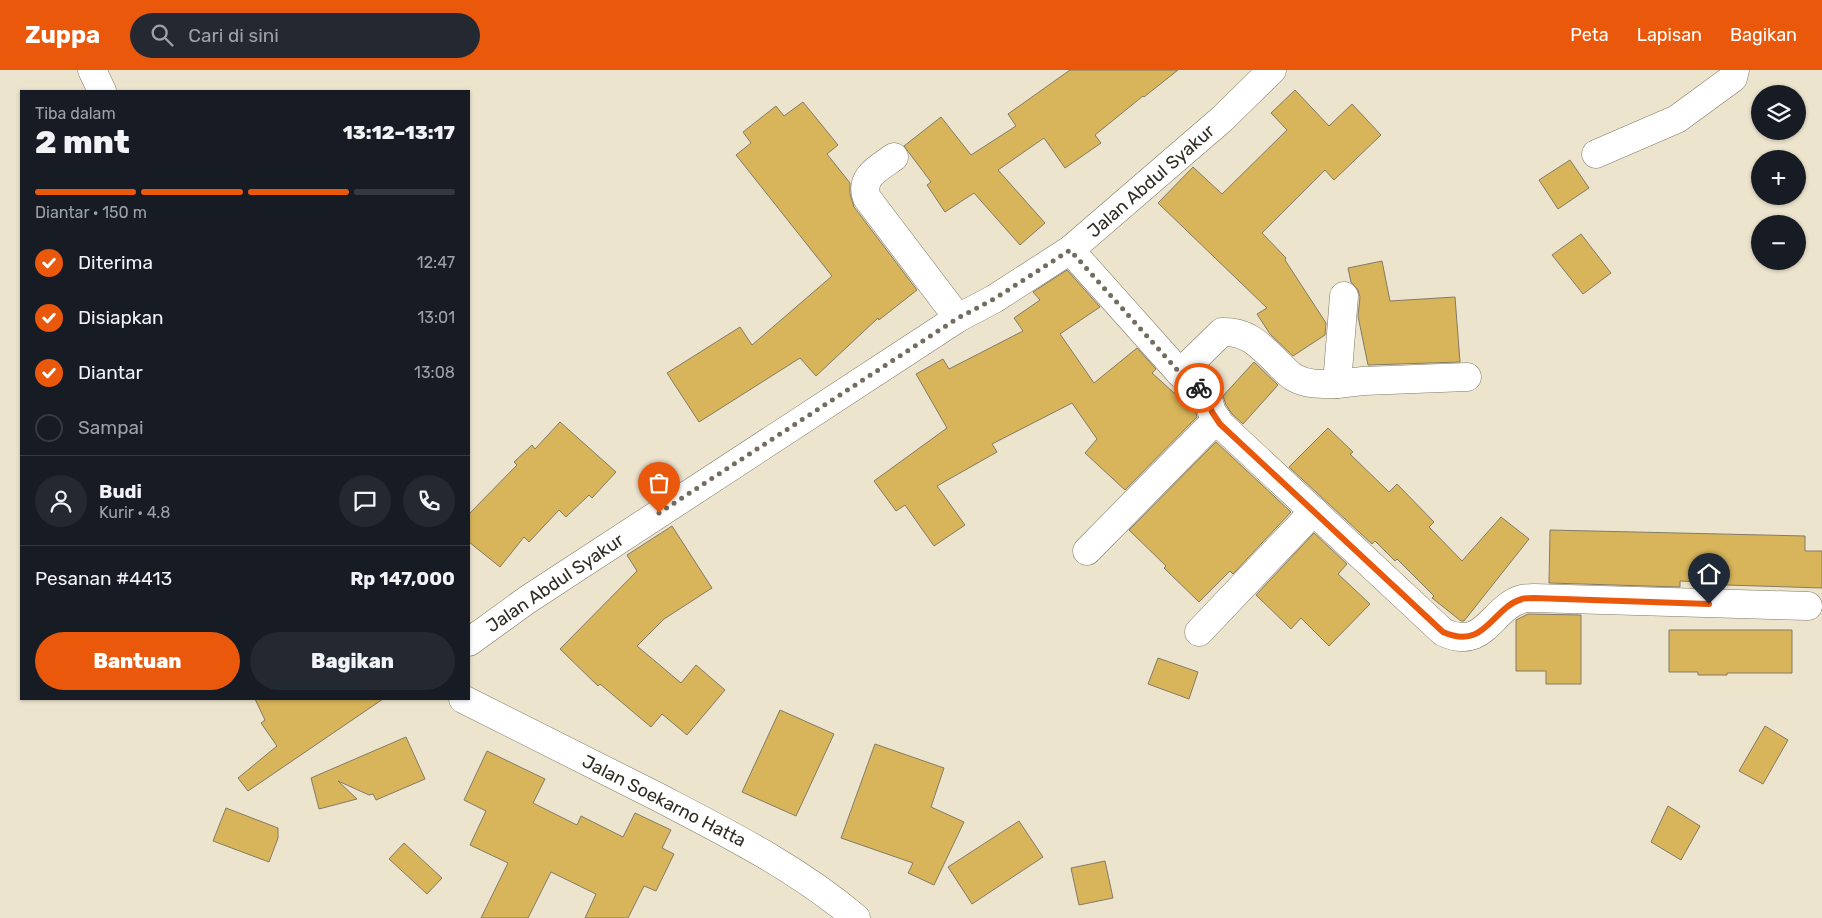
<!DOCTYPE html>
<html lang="id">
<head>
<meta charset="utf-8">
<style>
	body { margin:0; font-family:Rubik,sans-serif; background:#242831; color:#f1f3f6; height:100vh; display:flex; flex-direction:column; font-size:19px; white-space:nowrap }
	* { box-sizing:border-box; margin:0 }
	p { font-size:16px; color:#9ea1a6 }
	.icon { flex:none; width:28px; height:28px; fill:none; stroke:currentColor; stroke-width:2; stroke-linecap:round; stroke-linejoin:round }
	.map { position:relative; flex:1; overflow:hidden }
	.side { position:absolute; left:20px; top:20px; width:450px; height:610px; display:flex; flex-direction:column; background:#171b24; border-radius:0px; box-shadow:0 1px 4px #0004 }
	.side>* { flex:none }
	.tools { position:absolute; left:1751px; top:15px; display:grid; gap:10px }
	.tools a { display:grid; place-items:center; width:55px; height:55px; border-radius:50%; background:#171b24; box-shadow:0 1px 4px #0004; font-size:25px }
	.pin { position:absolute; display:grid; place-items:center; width:42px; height:42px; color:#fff; margin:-51px -21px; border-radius:50% 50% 50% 0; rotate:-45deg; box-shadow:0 0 5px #0007 }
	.pin .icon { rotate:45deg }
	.courier { position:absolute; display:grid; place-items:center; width:50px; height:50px; margin:-25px; border:4px solid #ea580c; border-radius:50%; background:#fff; color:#222; box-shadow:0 1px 6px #0007 }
	.summary em { font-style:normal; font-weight:800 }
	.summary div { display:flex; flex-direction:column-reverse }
	.summary { display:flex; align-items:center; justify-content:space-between; height:85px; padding:0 15px }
	h1 { font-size:32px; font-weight:800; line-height:38px }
	.bar { display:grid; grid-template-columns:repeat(4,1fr); gap:8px 5px; align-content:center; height:60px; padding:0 15px }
	.bar i { height:6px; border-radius:4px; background:#363941 }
	.bar .selected { background:#ea580c }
	.bar p { grid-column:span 4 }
	.line { display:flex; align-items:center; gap:12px; padding:0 15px; border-top:1px solid #363941 }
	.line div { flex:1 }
	.round { display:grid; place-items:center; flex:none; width:52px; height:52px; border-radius:26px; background:#242831 }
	ol { padding:0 15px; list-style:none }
	li { display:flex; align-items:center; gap:15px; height:55px }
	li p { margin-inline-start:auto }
	li .icon { padding:5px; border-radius:50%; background:#ea580c; color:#fff; stroke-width:4 }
	li:last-child { color:#9ea1a6 }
	li i { width:28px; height:28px; border:2px solid #363941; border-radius:50% }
	.cta { display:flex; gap:10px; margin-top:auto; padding:10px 15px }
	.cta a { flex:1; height:58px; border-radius:30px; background:#ea580c; color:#fff; font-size:20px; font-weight:800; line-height:58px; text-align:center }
	.cta a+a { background:#242831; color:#f1f3f6 }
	header { display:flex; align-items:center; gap:30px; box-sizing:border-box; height:70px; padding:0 25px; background:#ea580c; color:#fff }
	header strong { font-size:24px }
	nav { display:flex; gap:28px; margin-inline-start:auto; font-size:18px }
	.search { width:350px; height:45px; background:#242831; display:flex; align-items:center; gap:12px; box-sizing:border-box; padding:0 18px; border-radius:28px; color:#9ea1a6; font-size:19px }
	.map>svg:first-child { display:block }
	.building { fill:#d8b55a; stroke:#837b67 }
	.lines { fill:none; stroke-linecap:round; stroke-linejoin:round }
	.street-casing { stroke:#817965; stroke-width:29 }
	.secondary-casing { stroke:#817965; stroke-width:29 }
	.street { stroke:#fff; stroke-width:28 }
	.secondary { stroke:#fff; stroke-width:28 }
	.done { stroke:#736d60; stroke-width:5; stroke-dasharray:0 9 }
	.route { stroke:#ea580c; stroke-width:6 }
	.labels { text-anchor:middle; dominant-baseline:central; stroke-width:5; stroke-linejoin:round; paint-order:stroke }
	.street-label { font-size:18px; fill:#312d25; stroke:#fff }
</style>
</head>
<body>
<header>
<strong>Zuppa</strong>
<div class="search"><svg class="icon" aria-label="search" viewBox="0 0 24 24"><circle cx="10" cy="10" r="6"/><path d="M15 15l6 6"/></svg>Cari di sini</div>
<nav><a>Peta</a><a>Lapisan</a><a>Bagikan</a></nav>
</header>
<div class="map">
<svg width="1822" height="848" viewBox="0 0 1822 848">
	<rect width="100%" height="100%" fill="#ede4ce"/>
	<g class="building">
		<path d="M1070,0H1178L1144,27L1143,26L1095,65L1101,73L1065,98L1044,68L998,100L1045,153L1020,175L974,123L945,142L927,115L931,112L904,76L941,47L971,85L1016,56L1008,44Z"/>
		<path d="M1295,20L1329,56L1352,34L1381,65L1334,110L1325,100L1262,163L1286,188L1285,190L1326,253L1325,265L1293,286L1270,264L1257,244L1267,238L1158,133L1193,97L1222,124L1287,60L1271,43Z"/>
		<path d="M803,32L838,75L827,84L850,113V124L854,137L917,220L879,250L878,248L816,306L800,288L699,352L667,303L740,257L752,275L832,206L736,85L751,73L743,62L776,36L784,46Z"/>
		<path d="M1570,90L1589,118L1558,139L1539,110Z"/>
		<path d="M1581,164L1611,203L1583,224L1552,185Z"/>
		<path d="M1382,191L1390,231L1455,227L1460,292L1368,295L1358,246L1360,227L1358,220L1351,212L1348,198Z"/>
		<path d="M1067,200L1100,237L1060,264L1094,313L1137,278L1156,299L1152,303L1196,343L1197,347L1125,420L1085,383L1097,369L1072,333L992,374L997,382L937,416L965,455L934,476L905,435L896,441L874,411L947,358L916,304L943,289L949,299L1023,261L1014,248L1040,230L1033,222Z"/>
		<path d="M1254,292L1278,315L1243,354L1232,344L1226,335L1223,326Z"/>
		<path d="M560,352L616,402L592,428L589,425L566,447L559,440L529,472L524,467L500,497L469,472V444L517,395L514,392L532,375L535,379Z"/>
		<path d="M1328,358L1353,382L1350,384L1389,422L1397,414L1434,452L1429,457L1462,491L1501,447L1529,469L1464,551H1461L1432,528L1434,526L1397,489L1395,491L1375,471L1372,474L1289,397Z"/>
		<path d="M1216,372L1291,442L1233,504L1230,501L1199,532L1164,498L1166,496L1129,460Z"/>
		<path d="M672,456L712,518L664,549L637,576L681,613L696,595L725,620L687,665L662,644L651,657L600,614L598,616L560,579L637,501L627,485Z"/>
		<path d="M1550,460L1805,466V481H1822V518L1727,515V513L1680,511V517L1549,513Z"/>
		<path d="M1314,463L1347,494L1338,504L1370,534L1329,576L1301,548L1291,559L1256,525Z"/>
		<path d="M1528,544L1581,545V614H1546V601H1516V550Z"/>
		<path d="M1669,560H1792V603H1727V605H1698V602H1669Z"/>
		<path d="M1158,588L1198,602L1189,629L1148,614Z"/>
		<path d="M255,629H383L248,721L238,708L277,676L261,653L265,650Z"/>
		<path d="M780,640L834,664L796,746L742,722Z"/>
		<path d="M1765,656L1788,670L1763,714L1739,701Z"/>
		<path d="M406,667L425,709L376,730L373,724L369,725L338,711L357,729L319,739L311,708Z"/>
		<path d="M875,674L944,698L931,737L964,752L934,815L908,803L913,793L841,768Z"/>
		<path d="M487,681L545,709L533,733L577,755L581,746L623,767L635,743L671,760L662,778L674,784L656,821L644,816L628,848H585L596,824L551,802L528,848H481L508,793L470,775L486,741L464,730Z"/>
		<path d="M1668,736L1700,756L1681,790L1651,772Z"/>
		<path d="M226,738L278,758V768L269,792L213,771Z"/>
		<path d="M1019,751L1043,787L972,834L948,797Z"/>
		<path d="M404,773L442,808L427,824L389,789Z"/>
		<path d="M1105,791L1113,828L1079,835L1071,798Z"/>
	</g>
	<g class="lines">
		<g class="street-casing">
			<g id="street">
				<path d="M1596,84L1677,49L1733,8L1735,0"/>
				<path d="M894,87C879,98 859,107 867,128L958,248"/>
				<path d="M1070,180L1180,303L1206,324L1212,342L1220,354L1443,562C1485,582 1491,538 1522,529C1525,528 1530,528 1534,528L1808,536"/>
				<path d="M1180,303L1222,262C1250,261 1262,278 1280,295C1285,300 1289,305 1295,308C1308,315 1322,314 1337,314L1344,226"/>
				<path d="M1337,314L1363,311L1467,307"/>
				<path d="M1087,481L1217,349"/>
				<path d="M1199,562L1314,441"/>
			</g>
		</g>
		<g class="secondary-casing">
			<g id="secondary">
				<path d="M92,0L102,21"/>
				<path d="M469,572L527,530L958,248L994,229L1070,180L1222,49L1272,0"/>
				<path d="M463,629C527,661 591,694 656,726C725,762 796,797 856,848"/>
			</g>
		</g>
		<use href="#street" class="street"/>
		<use href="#secondary" class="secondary"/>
	</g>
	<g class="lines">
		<path class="done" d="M659,443L958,248L994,229L1070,180L1180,303L1199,318"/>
		<path class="route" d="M1199,318L1206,324L1212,342L1220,354L1443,562C1486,581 1491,538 1522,529C1525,528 1530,528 1534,528L1709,534"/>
	</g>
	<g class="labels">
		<g class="street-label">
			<text transform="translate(1151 111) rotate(-41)">Jalan Abdul Syakur</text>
			<text transform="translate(555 513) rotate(-34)">Jalan Abdul Syakur</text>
			<text transform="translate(664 731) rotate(27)">Jalan Soekarno Hatta</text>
		</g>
	</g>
</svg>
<div class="tools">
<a><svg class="icon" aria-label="layers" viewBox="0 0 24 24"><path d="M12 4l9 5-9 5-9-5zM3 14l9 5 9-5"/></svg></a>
<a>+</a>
<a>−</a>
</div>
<div class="pin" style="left:659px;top:443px;background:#ea580c"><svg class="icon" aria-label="bag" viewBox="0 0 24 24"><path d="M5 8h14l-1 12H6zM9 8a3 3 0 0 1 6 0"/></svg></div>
<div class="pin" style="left:1709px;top:534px;background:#1f2937"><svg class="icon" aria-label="home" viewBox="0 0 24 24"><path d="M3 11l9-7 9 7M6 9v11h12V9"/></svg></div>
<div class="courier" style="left:1199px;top:318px"><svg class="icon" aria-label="bike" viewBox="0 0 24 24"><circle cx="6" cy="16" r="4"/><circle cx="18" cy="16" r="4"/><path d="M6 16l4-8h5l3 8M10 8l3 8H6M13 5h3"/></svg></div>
<section class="side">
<div class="summary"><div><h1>2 mnt</h1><p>Tiba dalam</p></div><em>13:12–13:17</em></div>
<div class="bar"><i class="selected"></i><i class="selected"></i><i class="selected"></i><i></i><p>Diantar · 150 m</p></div>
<ol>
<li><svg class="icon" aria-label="check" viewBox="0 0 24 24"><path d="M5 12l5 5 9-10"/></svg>Diterima<p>12:47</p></li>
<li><svg class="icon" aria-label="check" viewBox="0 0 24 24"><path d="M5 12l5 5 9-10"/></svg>Disiapkan<p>13:01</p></li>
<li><svg class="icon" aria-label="check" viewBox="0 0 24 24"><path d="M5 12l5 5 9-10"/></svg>Diantar<p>13:08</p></li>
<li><i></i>Sampai</li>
</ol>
<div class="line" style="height:90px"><a class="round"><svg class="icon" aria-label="person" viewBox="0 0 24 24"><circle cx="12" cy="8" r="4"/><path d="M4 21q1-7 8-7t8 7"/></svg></a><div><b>Budi</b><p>Kurir · 4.8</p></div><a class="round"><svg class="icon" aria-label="chat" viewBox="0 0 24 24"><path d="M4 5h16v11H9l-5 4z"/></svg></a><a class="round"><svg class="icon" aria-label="phone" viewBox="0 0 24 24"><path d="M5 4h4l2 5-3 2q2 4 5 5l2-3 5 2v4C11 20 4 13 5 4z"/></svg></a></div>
<div class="line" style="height:65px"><div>Pesanan #4413</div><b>Rp 147,000</b></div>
<div class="cta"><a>Bantuan</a><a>Bagikan</a></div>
</section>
</div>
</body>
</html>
